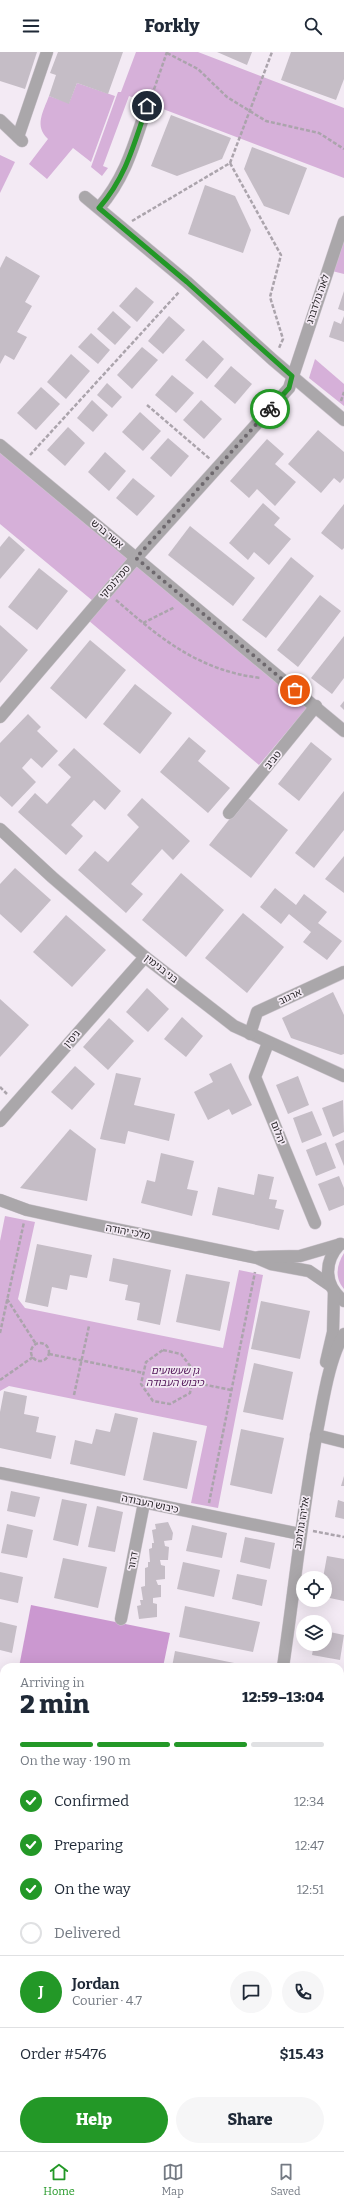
<!DOCTYPE html>
<html lang="en">
<head>
<meta charset="utf-8">
<style>
	body { margin:0; font-family:Bitter,"Noto Sans Hebrew",serif; background:#f6f6f7; color:#1f2937; height:100vh; display:flex; flex-direction:column; font-size:15px; white-space:nowrap }
	* { box-sizing:border-box; margin:0 }
	p { font-size:13px; color:#747a83 }
	.icon { flex:none; width:22px; height:22px; fill:none; stroke:currentColor; stroke-width:2; stroke-linecap:round; stroke-linejoin:round }
	.map { position:relative; flex:1; overflow:hidden }
	.sheet { position:absolute; left:0px; top:1611px; width:344px; height:488px; display:flex; flex-direction:column; background:#fff; border-radius:12px 12px 0 0; box-shadow:0 4px 16px #0002 }
	.sheet>* { flex:none }
	.buttons { position:absolute; left:296px; top:1519px; display:grid; gap:8px }
	.buttons a { display:grid; place-items:center; width:36px; height:36px; border-radius:50%; background:#fff; box-shadow:0 4px 16px #0002; font-size:20px }
	.pin { position:absolute; display:grid; place-items:center; width:34px; height:34px; color:#fff; margin:-17px; border:2px solid #fff; border-radius:50%; box-shadow:0 1px 4px #0007 }
	.courier { position:absolute; display:grid; place-items:center; width:40px; height:40px; margin:-20px; border:3px solid #239827; border-radius:50%; background:#fff; color:#222; box-shadow:0 1px 5px #0007 }
	.summary em { font-style:normal; font-weight:800 }
	.summary div { display:flex; flex-direction:column-reverse }
	.summary { display:flex; align-items:center; justify-content:space-between; height:68px; padding:0 20px }
	h1 { font-size:26px; font-weight:800; line-height:30px }
	.bar { display:grid; grid-template-columns:repeat(4,1fr); gap:6px 4px; align-content:center; height:48px; padding:0 20px }
	.bar i { height:5px; border-radius:3px; background:#e0e1e3 }
	.bar .current { background:#239827 }
	.bar p { grid-column:span 4 }
	.line { display:flex; align-items:center; gap:10px; padding:0 20px; border-top:1px solid #e0e1e3 }
	.line div { flex:1 }
	.round { display:grid; place-items:center; flex:none; width:42px; height:42px; border-radius:21px; background:#f6f6f7 }
	ol { padding:0 20px; list-style:none }
	li { display:flex; align-items:center; gap:12px; height:44px }
	li p { margin-inline-start:auto }
	li .icon { padding:4px; border-radius:50%; background:#239827; color:#fff; stroke-width:4 }
	li:last-child { color:#747a83 }
	li i { width:22px; height:22px; border:2px solid #e0e1e3; border-radius:50% }
	.cta { display:flex; gap:8px; margin-top:auto; padding:8px 20px }
	.cta a { flex:1; height:46px; border-radius:24px; background:#239827; color:#fff; font-size:16px; font-weight:800; line-height:46px; text-align:center }
	.cta a+a { background:#f6f6f7; color:#1f2937 }
	header { display:flex; justify-content:space-between; align-items:center; height:52px; padding:0 20px; background:#fff; font-size:18px; font-weight:800 }
	.menu { display:flex; justify-content:space-around; align-items:center; height:56px; border-top:1px solid #e0e1e3; background:#fff; font-size:11px; color:#747a83 }
	.menu a { display:grid; justify-items:center; gap:2px }
	.menu .current { color:#239827 }
	.map>svg:first-child { display:block }
	.green { fill:#d6b0d9 }
	.forest { fill:#cb98d0 }
	.building { fill:#c5bdc6 }
	.lines { fill:none; stroke-linecap:round; stroke-linejoin:round }
	.minor-casing { stroke:#cec6cf; stroke-width:13 }
	.path { stroke:#aba4ac; stroke-width:2.5; stroke-dasharray:4 2; stroke-linecap:butt }
	.minor { stroke:#aaa7aa; stroke-width:12 }
	.done { stroke:#6e696e; stroke-width:4; stroke-dasharray:0 7.2 }
	.route { stroke:#239827; stroke-width:5 }
	.labels { text-anchor:middle; dominant-baseline:central; stroke-width:3.5; stroke-linejoin:round; paint-order:stroke }
	.street-label { font-size:10px; fill:#262326; stroke:#f3eaf4 }
	.park-label { font-size:10px; font-style:italic; fill:#4e1055; stroke:#f3eaf4 }
</style>
</head>
<body>
<header><svg class="icon" aria-label="menu" viewBox="0 0 24 24"><path d="M4 6h16M4 12h16M4 18h16"/></svg>Forkly<svg class="icon" aria-label="search" viewBox="0 0 24 24"><circle cx="10" cy="10" r="6"/><path d="M15 15l6 6"/></svg></header>
<div class="map">
<svg width="344" height="2099" viewBox="0 0 344 2099">
	<rect width="100%" height="100%" fill="#f3eaf4"/>
	<g class="green">
		<path d="M136,0H198L344,56V126L129,44L103,114L108,116L102,124L91,115L118,40H121Z"/>
		<path d="M77,31L115,44L91,110L73,96L47,127L29,112L48,87C34,74 43,60 49,44L69,51Z"/>
		<path d="M0,103L15,110L0,141Z"/>
		<path d="M344,180V222L332,219Z"/>
		<path d="M315,307L344,332V354L309,326Z"/>
		<path d="M0,398L307,656L259,713L88,568L99,554L0,472Z"/>
		<path d="M5,1164L35,1170L18,1247L25,1256L223,1296L239,1218L263,1223L218,1456L191,1451L207,1374L9,1334L0,1339V1189Z"/>
		<path d="M344,1201V1237C334,1226 337,1212 344,1201Z"/>
		<path d="M28,2095H75L74,2099H27Z"/>
	</g>
	<g class="forest">
		<path d="M31,1553L170,1581L163,1615H19Z"/>
		<path d="M4,1688V1737L0,1736V1708Z"/>
	</g>
	<g class="building">
		<path d="M0,0H37L25,37L0,29Z"/>
		<path d="M58,0H123L108,42L77,31L69,52L49,44L56,23L50,21Z"/>
		<path d="M217,0H252L247,13Z"/>
		<path d="M291,0H344V27L336,48L281,28Z"/>
		<path d="M171,63L231,86L222,107L177,124L151,114Z"/>
		<path d="M252,95L307,116L289,163L264,154L244,117Z"/>
		<path d="M205,133L235,144L251,178L243,201L188,182Z"/>
		<path d="M6,204L40,224L25,250L32,254L17,280L27,285L14,308L5,303L0,312V216Z"/>
		<path d="M136,235L154,250L137,270L119,254Z"/>
		<path d="M344,239V259L338,257Z"/>
		<path d="M113,259L131,275L115,293L97,277Z"/>
		<path d="M169,264L185,278L163,302L148,289Z"/>
		<path d="M344,264V290L329,285L334,269L341,272Z"/>
		<path d="M91,281L110,298L98,312L78,295Z"/>
		<path d="M203,288L224,307L207,327L185,308Z"/>
		<path d="M142,295L158,308L132,337L117,323Z"/>
		<path d="M71,302L90,319L66,347L47,330Z"/>
		<path d="M231,314L252,332L235,352L214,334Z"/>
		<path d="M172,323L194,341L176,361L155,343Z"/>
		<path d="M107,331L122,345L112,356L97,343Z"/>
		<path d="M41,335L60,352L36,378L17,361Z"/>
		<path d="M92,348L108,363L93,380L77,366Z"/>
		<path d="M201,348L222,367L204,387L183,368Z"/>
		<path d="M140,360L161,379L143,399L122,380Z"/>
		<path d="M68,375L85,391L65,414L47,398Z"/>
		<path d="M318,378L344,400V426L340,431L334,426L321,441L288,412Z"/>
		<path d="M168,386L189,404L171,425L150,406Z"/>
		<path d="M267,387L284,402L275,412L296,430L275,454L257,437L249,446L230,429Z"/>
		<path d="M105,400L126,419L109,439L88,420Z"/>
		<path d="M133,426L155,444L137,464L116,446Z"/>
		<path d="M263,451L280,466L274,473L291,487L269,513L254,500L248,508L229,491Z"/>
		<path d="M344,452V496L342,498L321,481Z"/>
		<path d="M190,474L255,526L233,554L168,503Z"/>
		<path d="M9,484L25,498L0,527V495Z"/>
		<path d="M291,505L314,524L266,586L242,568Z"/>
		<path d="M39,516L68,539L37,578L8,555Z"/>
		<path d="M320,543L341,559L298,615L277,598Z"/>
		<path d="M0,573L28,598L0,631Z"/>
		<path d="M344,584V626L332,642L311,626Z"/>
		<path d="M90,588L126,618L86,667L50,636Z"/>
		<path d="M135,632L172,661L140,702L103,672Z"/>
		<path d="M344,649V658L340,654Z"/>
		<path d="M28,662L41,675L37,679L58,699L42,716L31,706L22,716L36,730L12,755L0,744V691Z"/>
		<path d="M189,685L206,699L198,709L230,736L208,761L160,720Z"/>
		<path d="M311,690L332,707L299,749L278,732Z"/>
		<path d="M74,696L121,739L105,758L94,748L71,773L83,784L66,803L18,760L35,741L47,752L71,725L58,713Z"/>
		<path d="M344,739V778L314,816L295,801Z"/>
		<path d="M247,745L288,778L251,826L209,793Z"/>
		<path d="M142,746L190,789L173,808L162,797L131,832L143,842L126,861L78,818L95,799L108,810L139,775L127,763Z"/>
		<path d="M344,804V841L325,827Z"/>
		<path d="M15,816L51,848L21,881L0,862V832Z"/>
		<path d="M181,821L224,858L186,905L142,868Z"/>
		<path d="M275,836L296,853L304,842L327,860L318,871L342,889L327,908L303,890L311,880L289,862L281,872L260,855Z"/>
		<path d="M243,861L284,895L247,941L205,906Z"/>
		<path d="M66,863L106,898L72,935L33,900Z"/>
		<path d="M147,936L169,957L148,980L126,960Z"/>
		<path d="M333,940L344,963V1002L341,1003L291,986L282,966Z"/>
		<path d="M0,947L29,973L0,1005Z"/>
		<path d="M182,965L203,984L186,1005L164,987Z"/>
		<path d="M109,966L134,989L108,1018L83,995Z"/>
		<path d="M231,1011L252,1053L232,1063L229,1057L208,1068L194,1040L213,1030L209,1022Z"/>
		<path d="M75,1014L95,1032L72,1058L51,1040Z"/>
		<path d="M116,1021L141,1026L134,1053L175,1062L169,1089L128,1079L125,1092L100,1087Z"/>
		<path d="M298,1024L309,1053L288,1062L276,1033Z"/>
		<path d="M343,1048L344,1080L333,1085L322,1056Z"/>
		<path d="M312,1059L322,1083L302,1091L293,1066Z"/>
		<path d="M70,1077L96,1097L87,1149L20,1136Z"/>
		<path d="M344,1088V1114L335,1092Z"/>
		<path d="M326,1090L336,1116L316,1124L306,1098Z"/>
		<path d="M161,1101L194,1109L187,1137L198,1139L192,1164L141,1151L147,1128L155,1130Z"/>
		<path d="M258,1122L274,1125L269,1147L277,1148L275,1156L284,1158L279,1178L212,1163L218,1135L254,1143Z"/>
		<path d="M339,1124L344,1136V1153L329,1159L318,1132Z"/>
		<path d="M37,1192L92,1203L87,1226L70,1223L67,1238L52,1235L48,1255L25,1250Z"/>
		<path d="M113,1206L171,1218L160,1273L137,1268L140,1251L125,1248L128,1233L109,1229Z"/>
		<path d="M186,1222L230,1230L220,1279L176,1270Z"/>
		<path d="M261,1249L310,1259L300,1307L251,1297Z"/>
		<path d="M254,1311L293,1320L283,1368L243,1360Z"/>
		<path d="M4,1339L27,1344L24,1362L39,1365L36,1380L56,1384L51,1407L0,1396V1360Z"/>
		<path d="M115,1361L138,1366L125,1424L70,1412L75,1388L92,1392L96,1377L110,1380Z"/>
		<path d="M241,1377L284,1386L272,1442L230,1433Z"/>
		<path d="M153,1380L197,1389L187,1437L143,1428Z"/>
		<path d="M344,1424V1434H341Z"/>
		<path d="M11,1439L40,1445L35,1465L7,1459Z"/>
		<path d="M62,1447L87,1452L78,1494L53,1488Z"/>
		<path d="M338,1448L344,1450V1467L335,1465Z"/>
		<path d="M97,1454L123,1460L115,1500L88,1495Z"/>
		<path d="M168,1470L173,1481L172,1488L164,1489L165,1494L169,1495L168,1508H160L161,1513L165,1514V1527L156,1528L158,1533H161V1545L153,1546V1551L157,1552V1565L139,1567L137,1554L141,1553L140,1548H143L141,1535L145,1534V1516L148,1515V1510H150L149,1497L152,1496V1491H154L152,1478L156,1477L155,1472Z"/>
		<path d="M7,1472L33,1478L27,1506L1,1501Z"/>
		<path d="M192,1473L227,1481L222,1506L186,1499Z"/>
		<path d="M245,1485L275,1491L270,1517L240,1510Z"/>
		<path d="M327,1504L344,1507V1549L325,1545V1526H323Z"/>
		<path d="M63,1506L107,1515L98,1556L54,1546Z"/>
		<path d="M183,1510L220,1518L214,1545L177,1537Z"/>
		<path d="M0,1520L23,1525L18,1551L0,1547Z"/>
		<path d="M237,1522L267,1528L262,1554L232,1547Z"/>
		<path d="M185,1554L260,1570L253,1600L179,1585Z"/>
		<path d="M0,1570L17,1574L12,1601L0,1598Z"/>
		<path d="M325,1579L344,1583L340,1608L312,1603L314,1592H325Z"/>
		<path d="M175,1599L249,1614V1615H172Z"/>
		<path d="M340,1661L344,1662L342,1681L340,1680Z"/>
		<path d="M0,1662L4,1663L1,1684H0Z"/>
		<path d="M340,1689L343,1690L341,1699H340Z"/>
		<path d="M0,1751L4,1752V1794L1,1810Z"/>
		<path d="M340,1755L344,1756V1787L340,1786Z"/>
		<path d="M4,2000V2023L0,2018V2003Z"/>
		<path d="M0,2037L4,2041L3,2085L0,2082Z"/>
		<path d="M340,2068L344,2069L341,2094H340Z"/>
		<path d="M80,2095H106L105,2099H79Z"/>
		<path d="M168,2095H203L202,2099H167Z"/>
		<path d="M270,2095H295L294,2099Z"/>
		<rect x="312" y="2095" width="28" height="4"/>
	</g>
	<g class="lines">
		<g class="minor-casing">
			<g id="minor">
				<path d="M0,68L22,89"/>
				<path d="M18,85L47,0"/>
				<path d="M85,145L187,230L273,308L344,368"/>
				<path d="M99,156C126,125 134,92 147,54"/>
				<path d="M0,393L344,679"/>
				<path d="M0,665L136,506L289,336L344,170"/>
				<path d="M229,761L316,654"/>
				<path d="M0,777L52,825L145,905L234,974L344,1024"/>
				<path d="M250,982L257,960L344,920"/>
				<path d="M268,991L255,1025L315,1171"/>
				<path d="M0,1069L145,905"/>
				<path d="M0,1148L27,1158L82,1170L257,1206L271,1212L309,1219L331,1234"/>
				<path d="M340,1192C323,1210 324,1234 344,1249"/>
				<path d="M259,1205L300,1204L341,1192"/>
				<path d="M326,1310L333,1280L334,1239"/>
				<path d="M316,1383L344,1390"/>
				<path d="M0,1421L300,1482"/>
				<path d="M121,1567L144,1451"/>
				<path d="M283,1615C295,1533 303,1451 319,1369C324,1343 330,1305 344,1282"/>
				<path d="M340,1628L344,1629"/>
				<path d="M0,1886L4,1887"/>
				<path d="M340,2043H344"/>
				<path d="M138,2099L140,2095"/>
			</g>
		</g>
		<g class="path">
			<path d="M167,1L198,17L227,45L266,69L319,81L344,97"/>
			<path d="M152,43L167,0"/>
			<path d="M230,111L272,0"/>
			<path d="M132,169L230,111L281,203L270,245L283,287L279,296"/>
			<path d="M341,349L344,340"/>
			<path d="M147,353L210,407"/>
			<path d="M30,403L179,240"/>
			<path d="M116,548C161,587 198,618 260,626"/>
			<path d="M143,571L175,555"/>
			<path d="M0,1035L7,1042"/>
			<path d="M7,1247L36,1292"/>
			<path d="M0,1281L24,1170"/>
			<circle cx="40" cy="1300" r="9"/>
			<path d="M163,1298L181,1302L194,1319L190,1341L170,1352L153,1349L141,1332L146,1310Z"/>
			<path d="M49,1302L144,1321"/>
			<path d="M0,1328L33,1305"/>
			<path d="M192,1330L231,1338"/>
			<path d="M74,1343L89,1274"/>
			<path d="M209,1451L255,1220"/>
			<path d="M313,1479L344,1485"/>
			<path d="M39,2099L41,2095"/>
		</g>
		<use href="#minor" class="minor"/>
	</g>
	<g class="lines">
		<path class="done" d="M270,357L136,506L295,638"/>
		<path class="route" d="M147,54C134,92 126,125 99,156L187,230L292,324L289,336L270,357"/>
	</g>
	<g class="labels">
		<g class="street-label">
			<text transform="translate(318 247) rotate(-71)">לאה גולדברג</text>
			<text transform="translate(107 482) rotate(40)">אשר ברש</text>
			<text transform="translate(115 530) rotate(-49)">סמילנסקי</text>
			<text transform="translate(273 708) rotate(-51)">טביב</text>
			<text transform="translate(161 917) rotate(38)">בני בנימין</text>
			<text transform="translate(290 945) rotate(-25)">ארגוב</text>
			<text transform="translate(72 987) rotate(-49)">גיסין</text>
			<text transform="translate(278 1081) rotate(68)">יהלום</text>
			<text transform="translate(128 1180) rotate(11)">מלכי יהודה</text>
			<text transform="translate(150 1452) rotate(12)">כיבוש העבודה</text>
			<text transform="translate(302 1471) rotate(-81)">אליהו גולומב</text>
			<text transform="translate(133 1509) rotate(-79)">דרור</text>
		</g>
		<g class="park-label">
			<text x="175" y="1319">גן שעשועים<tspan x="175" dy="12">כיבוש העבודה</tspan></text>
		</g>
	</g>
</svg>
<div class="buttons">
<a><svg class="icon" aria-label="locate" viewBox="0 0 24 24"><circle cx="12" cy="12" r="6"/><path d="M12 2v4M12 18v4M2 12h4M18 12h4"/></svg></a>
<a><svg class="icon" aria-label="layers" viewBox="0 0 24 24"><path d="M12 4l9 5-9 5-9-5zM3 14l9 5 9-5"/></svg></a>
</div>
<div class="pin" style="left:295px;top:638px;background:#ea580c"><svg class="icon" aria-label="bag" viewBox="0 0 24 24"><path d="M5 8h14l-1 12H6zM9 8a3 3 0 0 1 6 0"/></svg></div>
<div class="pin" style="left:147px;top:54px;background:#1f2937"><svg class="icon" aria-label="home" viewBox="0 0 24 24"><path d="M3 11l9-7 9 7M6 9v11h12V9"/></svg></div>
<div class="courier" style="left:270px;top:357px"><svg class="icon" aria-label="bike" viewBox="0 0 24 24"><circle cx="6" cy="16" r="4"/><circle cx="18" cy="16" r="4"/><path d="M6 16l4-8h5l3 8M10 8l3 8H6M13 5h3"/></svg></div>
<section class="sheet">
<div class="summary"><div><h1>2 min</h1><p>Arriving in</p></div><em>12:59–13:04</em></div>
<div class="bar"><i class="current"></i><i class="current"></i><i class="current"></i><i></i><p>On the way · 190 m</p></div>
<ol>
<li><svg class="icon" aria-label="check" viewBox="0 0 24 24"><path d="M5 12l5 5 9-10"/></svg>Confirmed<p>12:34</p></li>
<li><svg class="icon" aria-label="check" viewBox="0 0 24 24"><path d="M5 12l5 5 9-10"/></svg>Preparing<p>12:47</p></li>
<li><svg class="icon" aria-label="check" viewBox="0 0 24 24"><path d="M5 12l5 5 9-10"/></svg>On the way<p>12:51</p></li>
<li><i></i>Delivered</li>
</ol>
<div class="line" style="height:72px"><b class="round" style="background:#239827;color:#fff">J</b><div><b>Jordan</b><p>Courier · 4.7</p></div><a class="round"><svg class="icon" aria-label="chat" viewBox="0 0 24 24"><path d="M4 5h16v11H9l-5 4z"/></svg></a><a class="round"><svg class="icon" aria-label="phone" viewBox="0 0 24 24"><path d="M5 4h4l2 5-3 2q2 4 5 5l2-3 5 2v4C11 20 4 13 5 4z"/></svg></a></div>
<div class="line" style="height:52px"><div>Order #5476</div><b>$15.43</b></div>
<div class="cta"><a>Help</a><a>Share</a></div>
</section>
</div>
<nav class="menu">
<a class="current"><svg class="icon" aria-label="home" viewBox="0 0 24 24"><path d="M3 11l9-7 9 7M6 9v11h12V9"/></svg>Home</a>
<a><svg class="icon" aria-label="map" viewBox="0 0 24 24"><path d="M3 6l6-2 6 2 6-2v14l-6 2-6-2-6 2zM9 4v14M15 6v14"/></svg>Map</a>
<a><svg class="icon" aria-label="saved" viewBox="0 0 24 24"><path d="M7 4h10v16l-5-4-5 4z"/></svg>Saved</a>
</nav>
</body>
</html>
